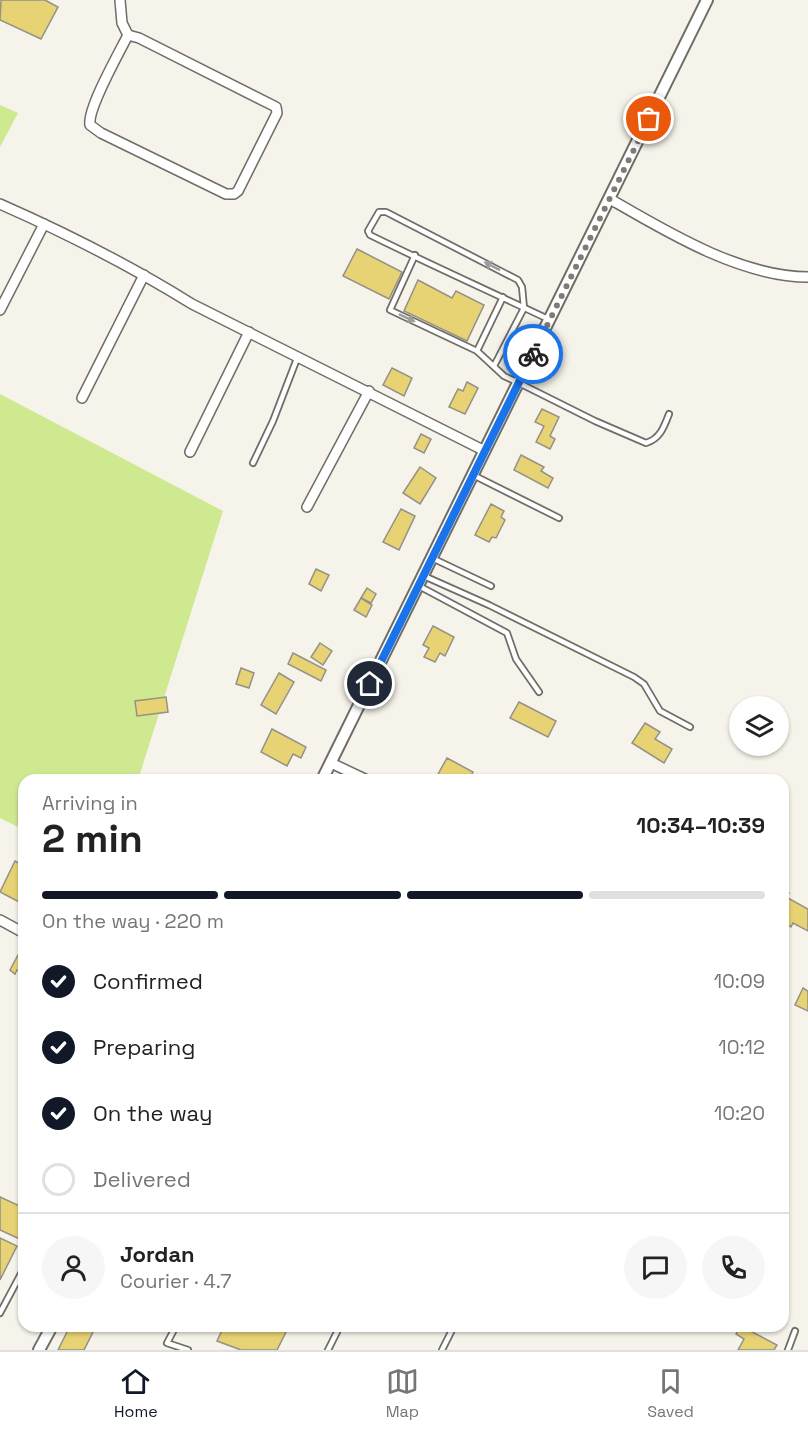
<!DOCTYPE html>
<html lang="en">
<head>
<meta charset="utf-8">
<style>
	body { margin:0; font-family:"Space Grotesk",sans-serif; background:#f6f6f6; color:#222; height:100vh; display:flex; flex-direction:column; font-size:22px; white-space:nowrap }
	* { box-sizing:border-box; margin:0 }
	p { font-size:20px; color:#767676 }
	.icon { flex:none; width:33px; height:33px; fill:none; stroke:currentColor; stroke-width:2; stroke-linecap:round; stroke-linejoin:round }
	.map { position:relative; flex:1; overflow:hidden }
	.details { position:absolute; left:18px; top:774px; width:771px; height:558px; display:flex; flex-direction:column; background:#fff; border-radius:18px; box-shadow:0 2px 4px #0004 }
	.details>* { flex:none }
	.controls { position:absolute; left:729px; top:696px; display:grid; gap:12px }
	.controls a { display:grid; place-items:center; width:60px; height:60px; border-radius:50%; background:#fff; box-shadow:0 2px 4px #0004; font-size:30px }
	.pin { position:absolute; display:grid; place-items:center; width:51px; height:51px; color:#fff; margin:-26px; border:3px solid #fff; border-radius:50%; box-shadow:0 2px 6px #0007 }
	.courier { position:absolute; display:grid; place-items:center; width:60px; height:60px; margin:-30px; border:4px solid #1a73e8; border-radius:50%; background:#fff; color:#222; box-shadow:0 2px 8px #0007 }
	.summary em { font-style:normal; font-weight:700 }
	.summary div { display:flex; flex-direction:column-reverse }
	.summary { display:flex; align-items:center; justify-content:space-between; height:102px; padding:0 24px }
	h1 { font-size:39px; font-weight:700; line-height:45px }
	.bar { display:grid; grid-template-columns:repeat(4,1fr); gap:9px 6px; align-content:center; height:72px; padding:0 24px }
	.bar i { height:8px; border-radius:4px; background:#e0e0e0 }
	.bar .active { background:#111827 }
	.bar p { grid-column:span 4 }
	.line { display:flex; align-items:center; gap:15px; padding:0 24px; border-top:2px solid #e0e0e0 }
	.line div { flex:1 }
	.round { display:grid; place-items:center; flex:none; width:63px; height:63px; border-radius:32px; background:#f6f6f6 }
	ol { padding:0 24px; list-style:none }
	li { display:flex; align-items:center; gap:18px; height:66px }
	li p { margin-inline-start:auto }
	li .icon { padding:6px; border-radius:50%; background:#111827; color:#fff; stroke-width:4 }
	li:last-child { color:#767676 }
	li i { width:33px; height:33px; border:3px solid #e0e0e0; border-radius:50% }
	.dock { display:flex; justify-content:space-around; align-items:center; height:84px; border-top:2px solid #e0e0e0; background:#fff; font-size:16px; color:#767676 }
	.dock a { display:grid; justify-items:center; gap:3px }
	.dock .active { color:#111827 }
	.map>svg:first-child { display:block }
	.green { fill:#cfe990 }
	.building { fill:#e7d374; stroke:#939188; stroke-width:1.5 }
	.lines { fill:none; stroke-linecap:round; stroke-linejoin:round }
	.service-casing { stroke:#6f6d65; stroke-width:8 }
	.minor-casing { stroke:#6f6d65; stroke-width:12 }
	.tertiary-casing { stroke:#6f6d65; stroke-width:14 }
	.service { stroke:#fff; stroke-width:4.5 }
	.minor { stroke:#fff; stroke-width:9 }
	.tertiary { stroke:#fff; stroke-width:10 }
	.oneway { fill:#9e9d9c }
	.done { stroke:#7d7c76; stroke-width:6; stroke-dasharray:0 10.8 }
	.route { stroke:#1a73e8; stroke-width:8 }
</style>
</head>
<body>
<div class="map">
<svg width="808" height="1350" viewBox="0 0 808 1350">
	<rect width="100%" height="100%" fill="#f6f4ea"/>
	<g class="green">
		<path d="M0,105L18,113L0,147Z"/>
		<path d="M0,394L223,511L138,780H24V830L0,818Z"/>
	</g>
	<g class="building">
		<path d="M1,0H45L58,7L41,39L0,20Z"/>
		<path d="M357,249L402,272L389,299L343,276Z"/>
		<path d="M418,280L452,298L456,291L484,305L467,341L404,311Z"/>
		<path d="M392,368L412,378L404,396L383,385Z"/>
		<path d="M467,382L478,388L465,414L449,407L458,389L463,391Z"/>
		<path d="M542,409L559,417L550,436L555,439L550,449L536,442L544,426L535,422Z"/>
		<path d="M421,434L431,439L424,453L414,448Z"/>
		<path d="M521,455L544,467L541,471L553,478L548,488L514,470Z"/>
		<path d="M420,467L436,478L420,504L403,493Z"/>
		<path d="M491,504L504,511L501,517L505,520L496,538L492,537L489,542L475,535Z"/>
		<path d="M401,509L415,516L399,550L383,542Z"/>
		<path d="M316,569L329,575L321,591L309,584Z"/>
		<path d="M367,588L376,594L371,603L361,598Z"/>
		<path d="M361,598L372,605L366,617L354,610Z"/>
		<path d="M433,626L454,637L445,656L440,653L435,662L424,657L429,648L423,645Z"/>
		<path d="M320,643L332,651L323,665L311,657Z"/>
		<path d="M293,653L326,670L321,681L288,664Z"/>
		<path d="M241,668L254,673L249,688L236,684Z"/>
		<path d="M279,673L294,682L276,714L261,705Z"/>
		<path d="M166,697L168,712L137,716L135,701Z"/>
		<path d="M519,702L556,721L548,737L510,718Z"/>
		<path d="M645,723L660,732L655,739L672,749L664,763L632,743Z"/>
		<path d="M272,729L306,747L301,758L293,754L287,766L261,752Z"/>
		<path d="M447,758L473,772L470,778L474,780H444L437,776Z"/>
		<path d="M15,861L24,866L23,904L0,892Z"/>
		<path d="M783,889L789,893L786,897L808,909V931L793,923L791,927L783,922Z"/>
		<path d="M18,955L24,958V974L17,970L15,974L10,970Z"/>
		<path d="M803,988L808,991V1011L795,1005Z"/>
		<path d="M0,1197L24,1208V1241L0,1230Z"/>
		<path d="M0,1238L17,1246L0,1280Z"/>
		<path d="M70,1326H86L94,1330L84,1350H58Z"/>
		<path d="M224,1326H289L277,1350H241L217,1341Z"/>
		<path d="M741,1326L777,1345L774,1350H738L744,1339L736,1334Z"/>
	</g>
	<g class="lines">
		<g class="service-casing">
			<g id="service">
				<path d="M415,255L390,310L477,351L504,376L519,383L595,421L646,443C660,439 664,427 669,414"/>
				<path d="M477,351L503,297"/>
				<path d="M494,366L524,308L522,287L518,280L386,212H379L368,231L370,235C429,264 489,291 548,319"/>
				<path d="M253,463L273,421L298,356"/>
				<path d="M473,475L559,518"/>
				<path d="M432,558L491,586"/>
				<path d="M424,576L489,605L634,677L644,684L660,711L690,727"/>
				<path d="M419,586L507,633L516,659L539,692"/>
				<path d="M0,1313L24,1268"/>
				<path d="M176,1326L167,1343L188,1350"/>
				<path d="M328,1350L340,1326"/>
				<path d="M442,1350L454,1326"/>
				<path d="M788,1350L795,1331"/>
			</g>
		</g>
		<g class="minor-casing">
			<g id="minor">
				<path d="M120,0L122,23L128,35"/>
				<path d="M128,35L139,38L276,107L277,113L238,191L234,194H226L101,133L90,125C87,109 119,53 128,35Z"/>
				<path d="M610,199C667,232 741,277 808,277"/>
				<path d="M0,204C66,233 131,266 192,304L485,451"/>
				<path d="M0,310L44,224"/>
				<path d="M82,398L144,275"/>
				<path d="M190,452L249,332"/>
				<path d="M307,507L369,391"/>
				<path d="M331,763L367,780"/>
				<path d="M0,920L24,933"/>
			</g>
		</g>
		<g class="tertiary-casing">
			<g id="tertiary">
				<path d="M322,780L707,0"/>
				<path d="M39,1350L52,1326"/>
			</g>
		</g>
		<use href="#service" class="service"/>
		<use href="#minor" class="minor"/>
		<use href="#tertiary" class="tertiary"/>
	</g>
	<defs><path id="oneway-solid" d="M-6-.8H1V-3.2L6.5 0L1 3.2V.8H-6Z" transform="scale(1.5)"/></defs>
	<g class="oneway">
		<use href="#oneway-solid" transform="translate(492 266) rotate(-153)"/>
		<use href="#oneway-solid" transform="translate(407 318) rotate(25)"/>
	</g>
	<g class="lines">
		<path class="done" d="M533,354L649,119"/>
		<path class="route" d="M370,684L533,354"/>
	</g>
</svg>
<div class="controls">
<a><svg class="icon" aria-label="layers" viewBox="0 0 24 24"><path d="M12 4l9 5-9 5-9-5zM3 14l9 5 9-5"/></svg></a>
</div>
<div class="pin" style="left:649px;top:119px;background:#ea580c"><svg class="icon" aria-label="bag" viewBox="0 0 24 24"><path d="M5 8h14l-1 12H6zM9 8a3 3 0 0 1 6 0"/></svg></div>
<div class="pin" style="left:370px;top:684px;background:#1f2937"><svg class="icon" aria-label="home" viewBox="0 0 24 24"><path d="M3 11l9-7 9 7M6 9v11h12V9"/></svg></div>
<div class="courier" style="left:533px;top:354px"><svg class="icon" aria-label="bike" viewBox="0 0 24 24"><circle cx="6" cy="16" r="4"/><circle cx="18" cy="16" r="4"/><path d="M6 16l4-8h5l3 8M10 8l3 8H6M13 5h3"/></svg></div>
<section class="details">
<div class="summary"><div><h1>2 min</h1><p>Arriving in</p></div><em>10:34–10:39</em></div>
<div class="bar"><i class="active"></i><i class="active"></i><i class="active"></i><i></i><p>On the way · 220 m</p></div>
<ol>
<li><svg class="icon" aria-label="check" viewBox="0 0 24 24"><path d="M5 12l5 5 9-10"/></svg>Confirmed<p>10:09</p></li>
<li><svg class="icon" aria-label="check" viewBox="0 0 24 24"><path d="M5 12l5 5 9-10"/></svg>Preparing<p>10:12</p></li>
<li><svg class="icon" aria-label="check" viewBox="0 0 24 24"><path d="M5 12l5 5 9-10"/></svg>On the way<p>10:20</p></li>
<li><i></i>Delivered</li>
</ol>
<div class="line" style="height:108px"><a class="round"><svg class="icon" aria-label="person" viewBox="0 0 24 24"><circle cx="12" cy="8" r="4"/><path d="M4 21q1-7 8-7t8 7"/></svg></a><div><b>Jordan</b><p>Courier · 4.7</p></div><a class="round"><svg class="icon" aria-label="chat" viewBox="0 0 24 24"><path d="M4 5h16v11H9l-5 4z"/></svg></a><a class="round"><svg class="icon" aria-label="phone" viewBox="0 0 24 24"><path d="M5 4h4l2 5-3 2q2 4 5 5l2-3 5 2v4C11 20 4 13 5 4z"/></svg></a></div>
</section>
</div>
<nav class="dock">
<a class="active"><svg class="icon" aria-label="home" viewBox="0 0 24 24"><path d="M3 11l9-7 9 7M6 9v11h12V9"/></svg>Home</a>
<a><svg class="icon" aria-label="map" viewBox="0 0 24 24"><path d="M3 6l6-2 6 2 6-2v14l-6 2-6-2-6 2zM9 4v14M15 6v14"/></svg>Map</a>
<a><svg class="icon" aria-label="saved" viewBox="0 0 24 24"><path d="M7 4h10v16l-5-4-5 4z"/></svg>Saved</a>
</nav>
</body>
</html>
